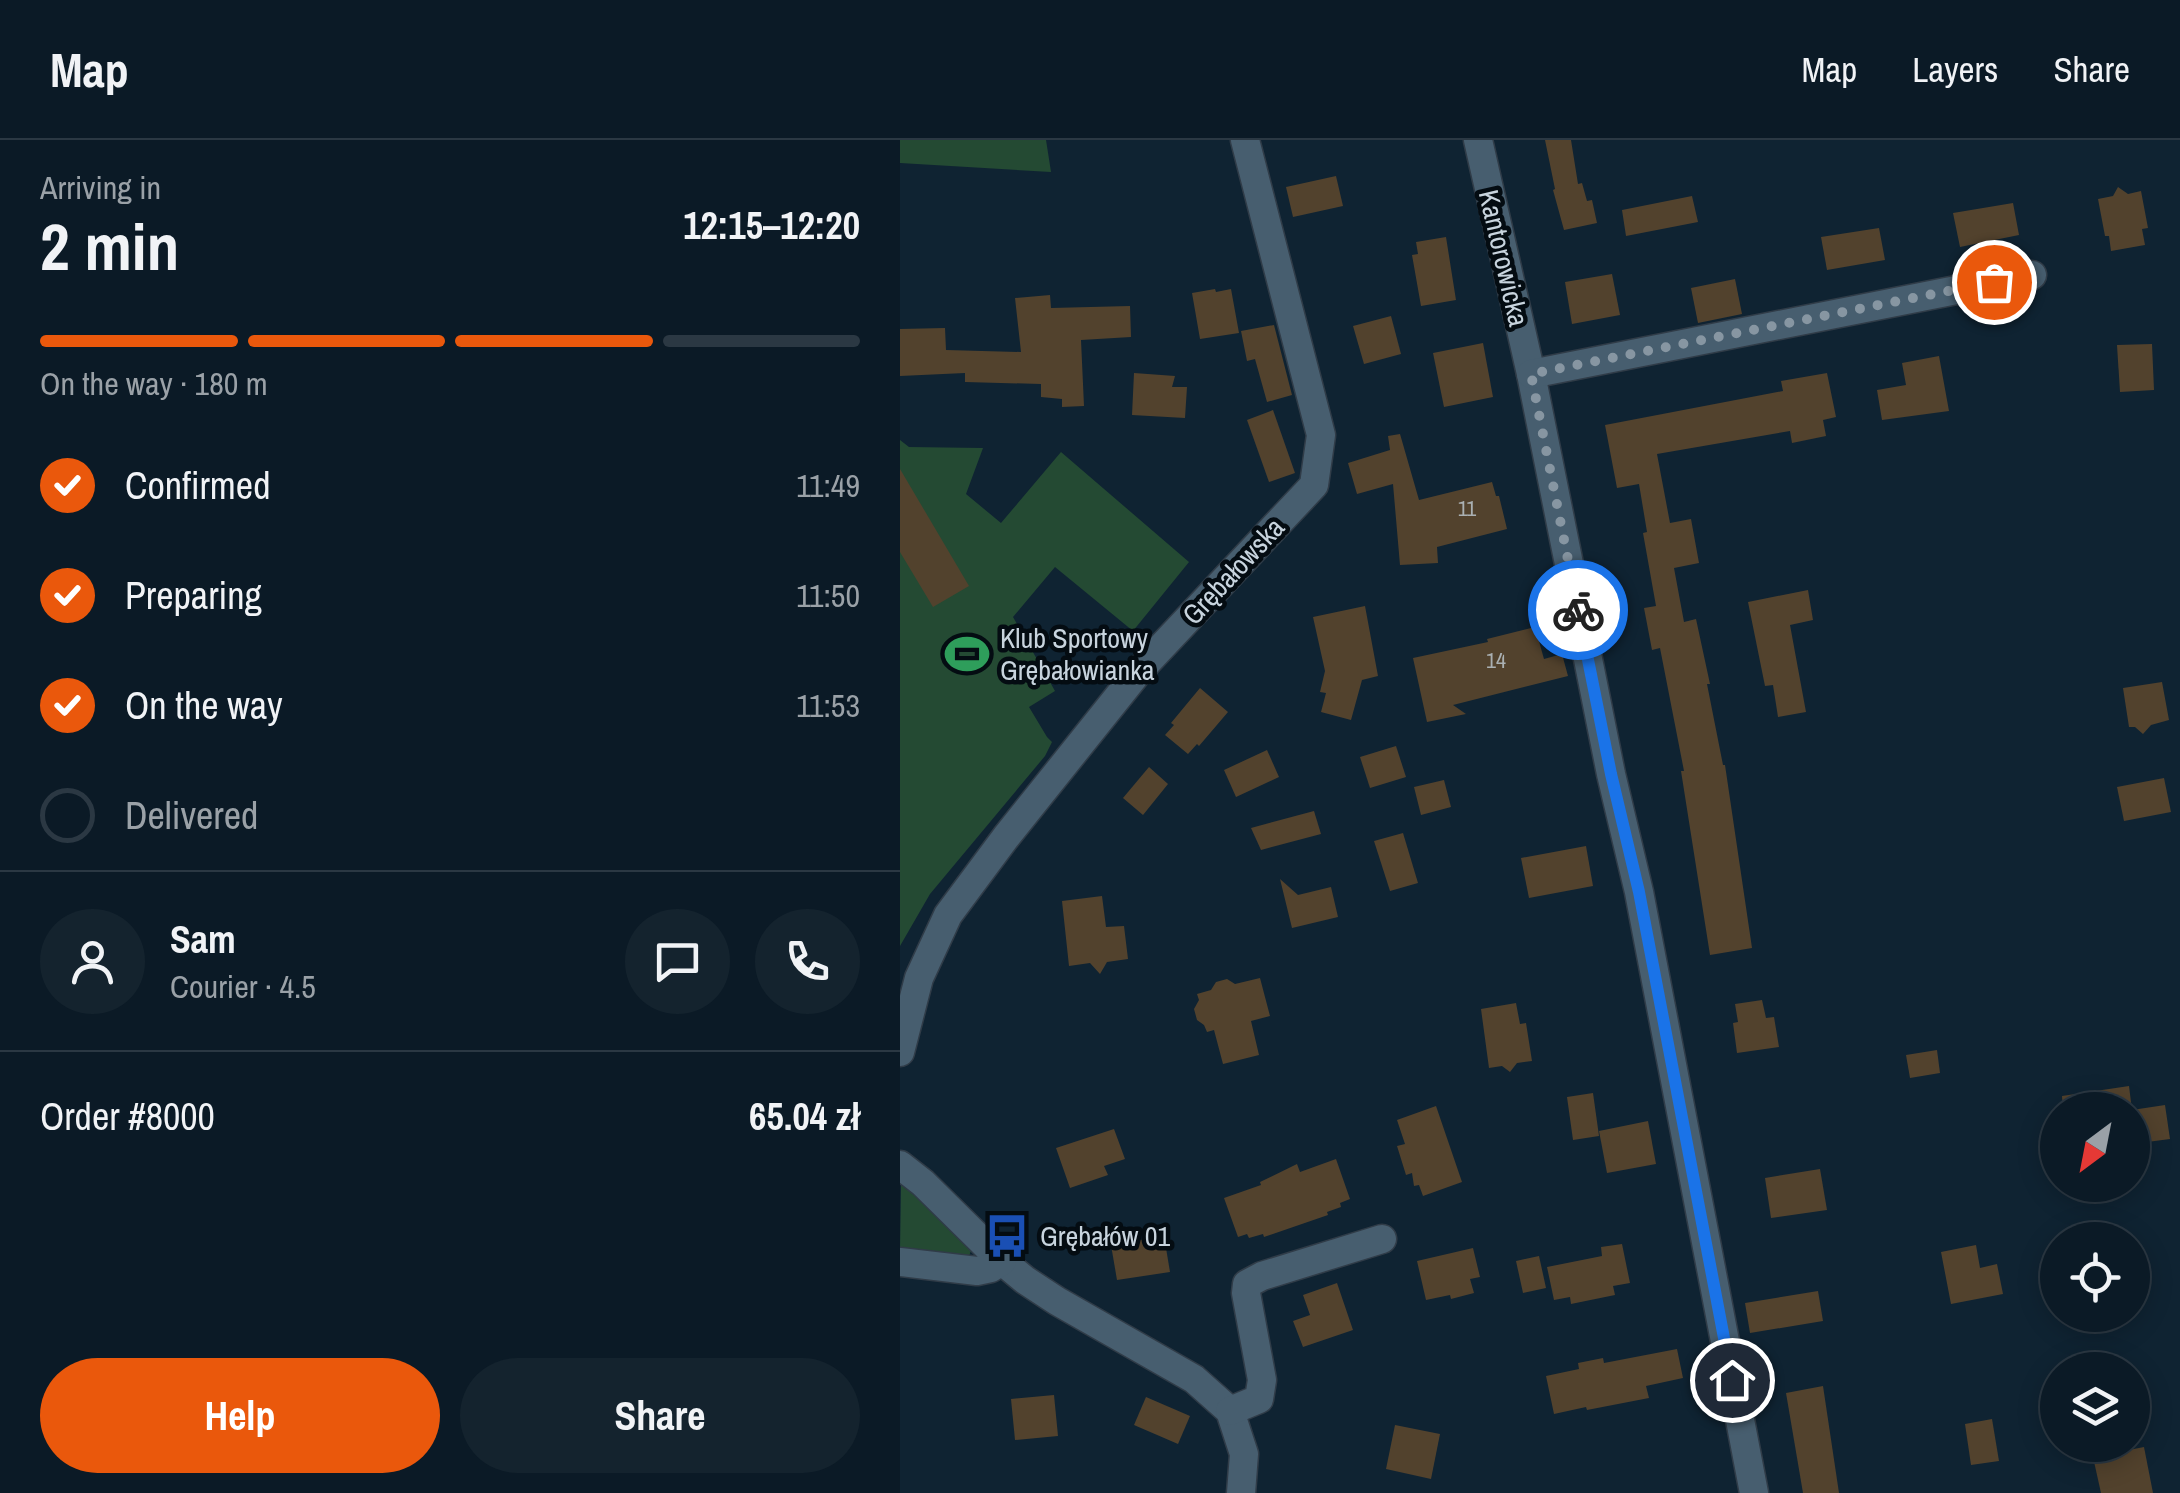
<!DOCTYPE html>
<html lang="en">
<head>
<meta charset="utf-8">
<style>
	body { margin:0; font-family:"Archivo Narrow",sans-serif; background:#14232e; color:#f1f3f6; height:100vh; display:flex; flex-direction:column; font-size:38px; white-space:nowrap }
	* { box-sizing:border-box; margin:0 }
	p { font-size:32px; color:#9aa1a7 }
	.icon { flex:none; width:55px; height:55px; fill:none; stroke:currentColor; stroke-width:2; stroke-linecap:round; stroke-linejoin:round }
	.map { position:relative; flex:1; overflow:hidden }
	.side { display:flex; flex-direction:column; background:#0b1a26; width:900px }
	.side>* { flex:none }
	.needle { width:65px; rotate:212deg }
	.buttons { position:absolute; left:1140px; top:952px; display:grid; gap:20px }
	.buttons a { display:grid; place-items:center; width:110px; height:110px; border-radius:50%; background:#0b1a26; box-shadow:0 5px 25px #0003,0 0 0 2px #2b3843; font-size:50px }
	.pin { position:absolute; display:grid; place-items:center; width:85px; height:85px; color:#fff; margin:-42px; border:5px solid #fff; border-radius:50%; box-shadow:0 2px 10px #0007 }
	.courier { position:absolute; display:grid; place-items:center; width:100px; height:100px; margin:-50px; border:8px solid #1a73e8; border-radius:50%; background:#fff; color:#222; box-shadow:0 2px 12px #0007 }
	.head em { font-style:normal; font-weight:800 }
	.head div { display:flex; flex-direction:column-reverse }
	.head { display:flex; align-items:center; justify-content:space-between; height:170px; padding:0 40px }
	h1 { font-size:65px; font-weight:800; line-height:75px }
	.bar { display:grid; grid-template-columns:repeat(4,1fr); gap:15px 10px; align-content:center; height:120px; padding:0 40px }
	.bar i { height:12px; border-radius:8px; background:#2b3843 }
	.bar .active { background:#ea580c }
	.bar p { grid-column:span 4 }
	.line { display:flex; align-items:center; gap:25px; padding:0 40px; border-top:2px solid #2b3843 }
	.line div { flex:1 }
	.round { display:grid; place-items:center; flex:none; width:105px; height:105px; border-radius:52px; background:#14232e }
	ol { padding:0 40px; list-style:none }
	li { display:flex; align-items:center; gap:30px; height:110px }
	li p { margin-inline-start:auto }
	li .icon { padding:10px; border-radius:50%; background:#ea580c; color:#fff; stroke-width:4 }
	li:last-child { color:#9aa1a7 }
	li i { width:55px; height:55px; border:5px solid #2b3843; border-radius:50% }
	.cta { display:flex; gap:20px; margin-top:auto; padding:20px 40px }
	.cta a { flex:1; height:115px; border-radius:60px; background:#ea580c; color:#fff; font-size:40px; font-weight:800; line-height:115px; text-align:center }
	.cta a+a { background:#14232e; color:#f1f3f6 }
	header { display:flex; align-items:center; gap:60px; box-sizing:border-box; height:140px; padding:0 50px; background:#0b1a26; border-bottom:2px solid #2b3843 }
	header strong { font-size:48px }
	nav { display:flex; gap:55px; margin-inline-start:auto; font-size:35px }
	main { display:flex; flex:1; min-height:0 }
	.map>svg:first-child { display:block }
	.green { fill:#244a33 }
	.building { fill:#52422d }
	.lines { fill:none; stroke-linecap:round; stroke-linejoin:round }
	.minor-casing { stroke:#303c48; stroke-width:31 }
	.minor { stroke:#475e6f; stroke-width:28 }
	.done { stroke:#8796a2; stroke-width:10; stroke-dasharray:0 18 }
	.route { stroke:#1a73e8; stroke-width:12 }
	.labels { text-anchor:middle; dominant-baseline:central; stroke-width:9; stroke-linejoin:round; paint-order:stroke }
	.number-label { font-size:22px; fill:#aab0b2 }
	.street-label { font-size:28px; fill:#c8d4de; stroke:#040c12 }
	.poi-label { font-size:28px; fill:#c8d4de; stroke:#040c12; text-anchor:start }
</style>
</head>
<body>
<header>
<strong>Map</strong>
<nav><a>Map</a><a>Layers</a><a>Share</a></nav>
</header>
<main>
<section class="side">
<div class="head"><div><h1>2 min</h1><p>Arriving in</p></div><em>12:15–12:20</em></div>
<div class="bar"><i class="active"></i><i class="active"></i><i class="active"></i><i></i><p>On the way · 180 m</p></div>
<ol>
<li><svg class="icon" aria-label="check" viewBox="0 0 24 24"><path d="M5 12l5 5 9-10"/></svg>Confirmed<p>11:49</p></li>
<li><svg class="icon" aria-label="check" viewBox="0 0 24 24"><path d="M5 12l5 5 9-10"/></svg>Preparing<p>11:50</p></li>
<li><svg class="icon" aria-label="check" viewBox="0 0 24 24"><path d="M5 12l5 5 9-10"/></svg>On the way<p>11:53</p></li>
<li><i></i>Delivered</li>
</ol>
<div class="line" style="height:180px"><a class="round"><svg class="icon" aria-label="person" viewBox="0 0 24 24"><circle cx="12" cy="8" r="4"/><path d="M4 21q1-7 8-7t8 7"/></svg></a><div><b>Sam</b><p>Courier · 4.5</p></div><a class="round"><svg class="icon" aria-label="chat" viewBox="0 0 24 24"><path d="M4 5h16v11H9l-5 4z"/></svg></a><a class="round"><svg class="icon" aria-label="phone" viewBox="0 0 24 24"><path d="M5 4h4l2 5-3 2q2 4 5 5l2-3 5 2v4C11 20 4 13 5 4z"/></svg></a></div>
<div class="line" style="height:130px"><div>Order #8000</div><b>65.04 zł</b></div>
<div class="cta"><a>Help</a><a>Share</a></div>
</section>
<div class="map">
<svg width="1280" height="1353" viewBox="0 0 1280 1353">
	<rect width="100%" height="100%" fill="#0f2332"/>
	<g class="green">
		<path d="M0,0H146L151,32L0,23Z"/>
		<path d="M0,300L9,307L83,308L66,354L101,383L161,312L289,422L233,491L155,427L113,477L155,551L129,567L147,597L152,602L145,616L30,754L0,806Z"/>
		<path d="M1,1045L7,1048L71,1111L69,1116L0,1110Z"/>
	</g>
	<g class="building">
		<path d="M645,0H671L678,44L682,43L687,61L692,60L697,83L664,90L653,50L655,49Z"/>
		<path d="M436,36L443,66L393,77L386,47Z"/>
		<path d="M1218,47L1228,54L1241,51L1248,88L1242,89L1245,105L1211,111L1209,96H1205L1198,59L1213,56Z"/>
		<path d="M792,56L798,82L726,96L722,70Z"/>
		<path d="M1113,63L1119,95L1060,107L1053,73Z"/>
		<path d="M979,88L985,120L927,130L921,97Z"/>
		<path d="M546,97L556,160L521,166L512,115L518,114L516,102Z"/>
		<path d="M712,134L720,175L672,184L665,142Z"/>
		<path d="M835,139L842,174L798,183L791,148Z"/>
		<path d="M315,149L316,152L331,149L339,193L300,199L292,153Z"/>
		<path d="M150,155L151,168L230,166L231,197L181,200L184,266L162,267V259L141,257V244L65,242V233L0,236V189L45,188L46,210L121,212L115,158Z"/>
		<path d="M491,176L501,214L464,224L453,186Z"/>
		<path d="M374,185L392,255L367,262L355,219L347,221L341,191Z"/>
		<path d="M583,203L593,257L544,267L533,213Z"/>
		<path d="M1252,204L1254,250L1220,252L1217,205Z"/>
		<path d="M1039,216L1049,271L982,280L977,250L1006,245L1002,223Z"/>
		<path d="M234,233L275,236L272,247H287L285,278L232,275Z"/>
		<path d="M927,233L936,277L923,280L926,296L892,303L890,291L757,314L770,383L791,379L799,423L774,428L784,482L796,479L810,544H807L823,625H825L852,808L810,815L781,631H784L760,508L752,510L744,468L756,466L743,393L747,392L739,344L717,348L705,285L883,251L881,241Z"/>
		<path d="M373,270L395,333L369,342L347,280Z"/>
		<path d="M500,294L519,360L592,342L596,356H599L607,389L537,407L538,423L500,425L493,344L457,354L448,323L490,310L488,296Z"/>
		<path d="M0,329L69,446L33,467L0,412Z"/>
		<path d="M908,450L913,480L890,485L906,572L878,577L873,545L865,546L848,462Z"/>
		<path d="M465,466L478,536L462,540L451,580L421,572L426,553L420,552L425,531L413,477Z"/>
		<path d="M635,487L644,519L662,514L668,536L553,565L566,574L527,582L513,518L588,502L587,499Z"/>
		<path d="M1262,542L1269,580L1251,585L1243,594L1235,587H1229L1223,548Z"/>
		<path d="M300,548L328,572L299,606L297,604L288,614L265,595L274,585L271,583Z"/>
		<path d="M496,606L506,637L470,648L460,617Z"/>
		<path d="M367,610L379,637L336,657L324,630Z"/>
		<path d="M249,627L268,644L243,675L223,658Z"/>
		<path d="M1264,638L1271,672L1224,681L1217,647Z"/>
		<path d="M544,640L551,667L521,675L514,647Z"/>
		<path d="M414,671L421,694L361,710L351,688Z"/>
		<path d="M503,693L518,743L490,751L474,701Z"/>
		<path d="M686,706L693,746L629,758L621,718Z"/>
		<path d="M380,739L398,755L431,747L438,777L392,788Z"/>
		<path d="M202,756L206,787L224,786L228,819L207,822L200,834L190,823L169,826L162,761Z"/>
		<path d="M360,838L370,876L351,881L359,915L323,924L314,890L307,892L304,885L297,880L294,869L299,860L297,854L311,850L316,842L327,839L335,844Z"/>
		<path d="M862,860L866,878L874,877L879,907L837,913L833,883L838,882L835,864Z"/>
		<path d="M616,863L620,884L626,883L632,921L617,923L610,932L602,926L589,928L581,869Z"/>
		<path d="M1037,910L1040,933L1010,938L1006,915Z"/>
		<path d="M1229,946L1232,970H1163L1162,956Z"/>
		<path d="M693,953L699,996L673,1000L667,957Z"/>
		<path d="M1265,965L1270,999L1232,1004V970Z"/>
		<path d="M536,966L562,1042L523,1056L519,1045L514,1046L512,1033L506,1035L497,1006L505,1004L497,980Z"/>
		<path d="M748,981L756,1024L707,1033L699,991Z"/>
		<path d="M214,989L225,1019L204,1026L208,1035L170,1048L156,1008Z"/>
		<path d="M436,1019L450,1059L440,1063L441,1067L427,1072L428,1075L364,1097L363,1094L349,1098L347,1094L338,1097L324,1058L361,1045L360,1042L397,1024L400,1032Z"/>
		<path d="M920,1029L927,1070L871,1078L865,1038Z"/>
		<path d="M264,1096L270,1132L217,1140L211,1105Z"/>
		<path d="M722,1104L730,1143L713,1146L715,1155L671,1164L670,1157L654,1160L647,1127L702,1116L701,1107Z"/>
		<path d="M1076,1105L1080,1128L1097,1124L1103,1154L1051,1164L1041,1112Z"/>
		<path d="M573,1108L580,1137L570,1139L574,1153L551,1159L550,1155L526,1160L517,1121Z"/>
		<path d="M639,1116L646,1148L623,1153L616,1121Z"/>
		<path d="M437,1143L453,1190L403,1207L393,1181L410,1175L403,1155Z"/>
		<path d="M918,1151L923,1181L850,1193L845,1163Z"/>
		<path d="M777,1209L783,1238L746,1246L749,1258L687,1270L686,1267L654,1274L646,1236L679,1229L678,1223L703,1218L704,1223Z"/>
		<path d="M923,1246L939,1353H903L886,1253Z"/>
		<path d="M154,1255L158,1296L115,1300L111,1259Z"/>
		<path d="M246,1257L290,1276L278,1304L234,1285Z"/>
		<path d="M1092,1279L1099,1321L1071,1325L1065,1284Z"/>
		<path d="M495,1285L540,1294L531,1339L486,1329Z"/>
		<path d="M1244,1307L1253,1353H1201L1193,1317Z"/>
	</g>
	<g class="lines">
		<g class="minor-casing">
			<g id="minor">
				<path d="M578,0L631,234L711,634L739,752L854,1353"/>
				<path d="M631,234L1132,135"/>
				<path d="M0,912L19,838L48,775L106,697L238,532L414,345L421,295L345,0"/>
				<path d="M0,1025L23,1043L102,1121L125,1140L157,1161L294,1239L330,1271L344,1314L341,1353"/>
				<path d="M0,1122L77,1131L91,1128L102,1121"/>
				<path d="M330,1271L359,1259L362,1240L346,1153L347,1144L362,1136L482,1099"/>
			</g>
		</g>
		<use href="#minor" class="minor"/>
	</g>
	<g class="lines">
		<path class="done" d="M678,470L631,234L1094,142"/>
		<path class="route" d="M678,470L711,634L739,752L832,1240"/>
	</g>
	<defs>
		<g id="stadium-bare" transform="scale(3.45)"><path d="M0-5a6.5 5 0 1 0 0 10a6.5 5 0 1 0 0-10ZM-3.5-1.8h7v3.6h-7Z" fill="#2e9e5b" stroke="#040c12" stroke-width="2.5" paint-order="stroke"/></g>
		<g id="bus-bare" transform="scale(3.45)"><path d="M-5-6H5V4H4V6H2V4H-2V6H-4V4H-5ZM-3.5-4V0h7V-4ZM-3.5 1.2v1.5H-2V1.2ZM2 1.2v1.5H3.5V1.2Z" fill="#1a4fb4" stroke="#040c12" stroke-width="2.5" paint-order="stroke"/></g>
	</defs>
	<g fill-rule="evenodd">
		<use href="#stadium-bare" x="67" y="514"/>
		<use href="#bus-bare" x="107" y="1096"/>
	</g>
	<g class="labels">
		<g class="number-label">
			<text x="567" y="368">11</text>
			<text x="596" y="520">14</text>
		</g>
		<g class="street-label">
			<text transform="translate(604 118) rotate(77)">Kantorowicka</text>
			<text transform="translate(333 431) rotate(-47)">Grębałowska</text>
		</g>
		<g class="poi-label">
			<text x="100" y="498">Klub Sportowy<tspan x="100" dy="32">Grębałowianka</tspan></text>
			<text x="140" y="1096">Grębałów 01</text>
		</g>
	</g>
</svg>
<div class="buttons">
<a><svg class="needle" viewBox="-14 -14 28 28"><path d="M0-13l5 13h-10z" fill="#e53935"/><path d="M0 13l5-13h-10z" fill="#9aa1a7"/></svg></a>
<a><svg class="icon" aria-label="locate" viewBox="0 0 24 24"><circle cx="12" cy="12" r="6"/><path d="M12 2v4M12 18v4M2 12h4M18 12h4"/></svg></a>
<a><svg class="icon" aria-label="layers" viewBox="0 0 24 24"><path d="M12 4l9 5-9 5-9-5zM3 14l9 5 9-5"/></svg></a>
</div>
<div class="pin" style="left:1094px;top:142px;background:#ea580c"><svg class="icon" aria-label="bag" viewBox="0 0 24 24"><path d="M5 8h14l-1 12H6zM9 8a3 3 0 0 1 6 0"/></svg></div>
<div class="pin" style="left:832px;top:1240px;background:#1f2937"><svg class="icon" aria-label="home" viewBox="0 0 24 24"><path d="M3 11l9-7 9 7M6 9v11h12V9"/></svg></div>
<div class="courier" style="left:678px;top:470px"><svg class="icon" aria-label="bike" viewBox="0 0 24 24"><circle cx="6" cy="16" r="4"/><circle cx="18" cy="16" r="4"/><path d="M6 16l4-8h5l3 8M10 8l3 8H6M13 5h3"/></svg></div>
</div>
</main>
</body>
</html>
